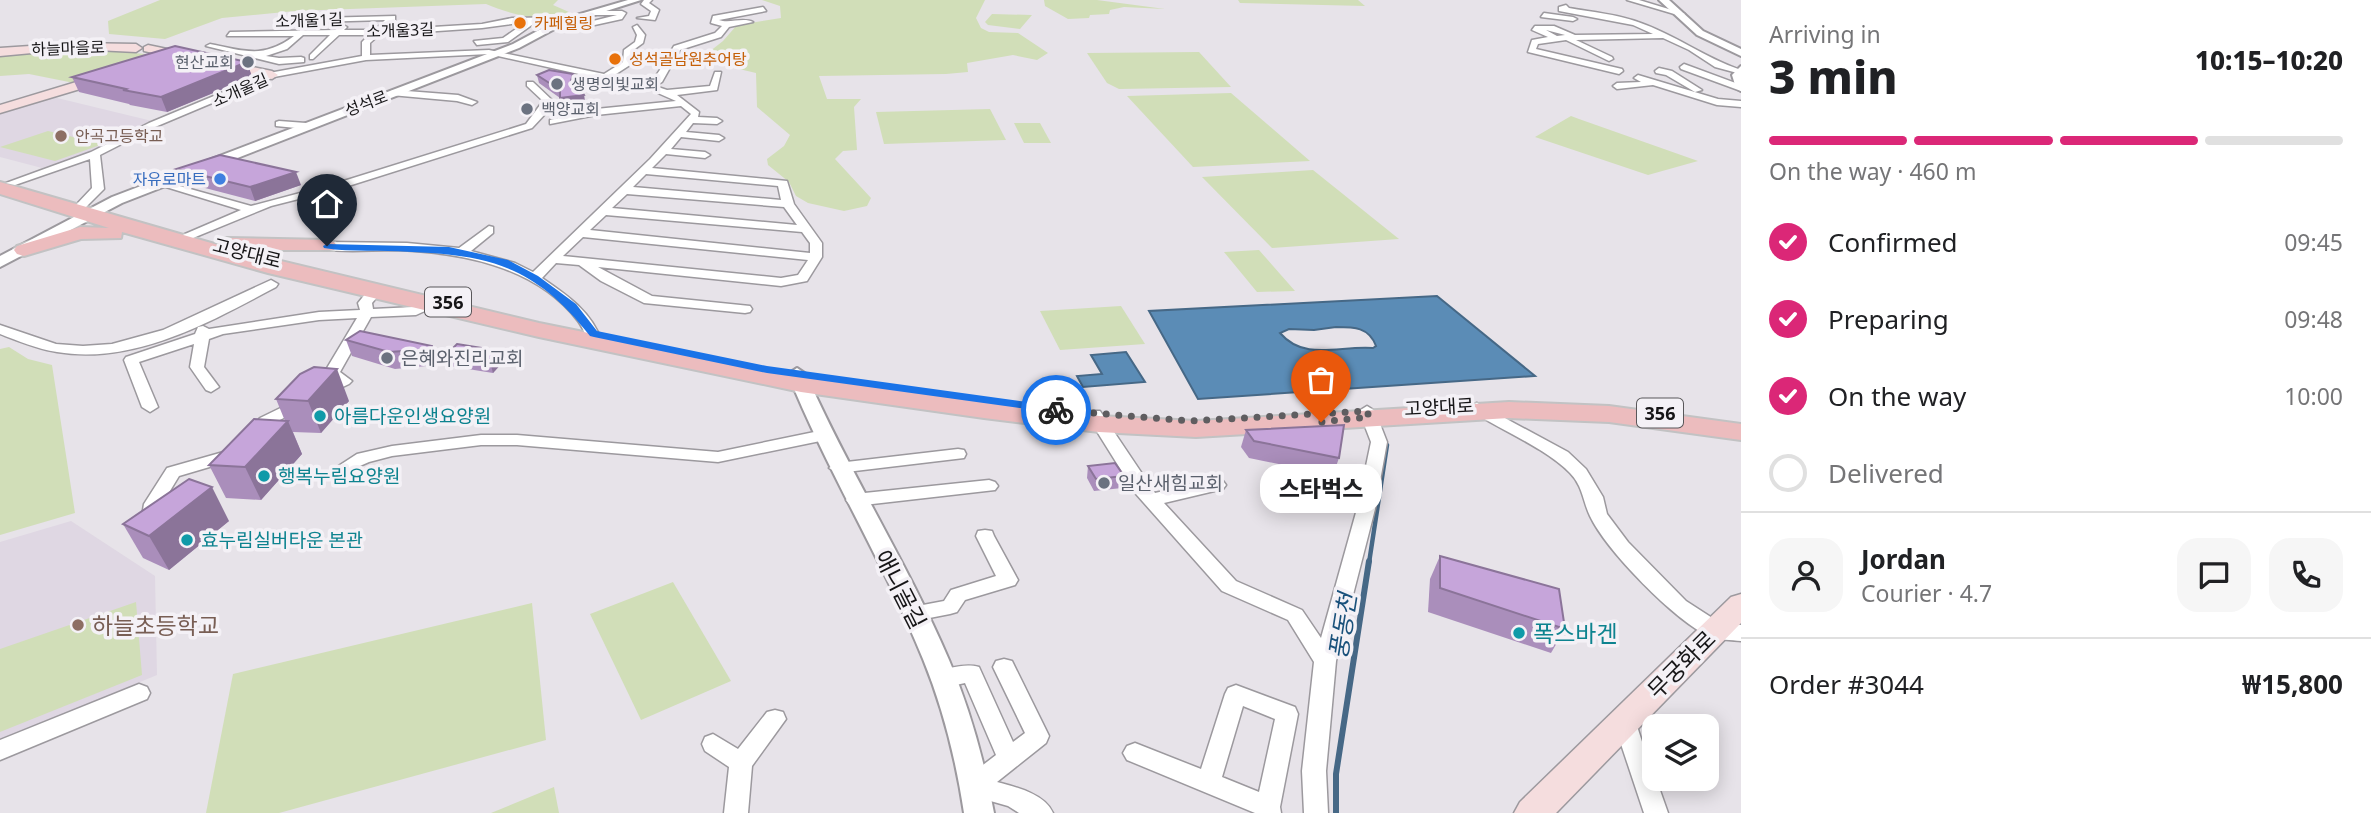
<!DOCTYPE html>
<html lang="en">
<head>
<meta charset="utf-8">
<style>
	body { margin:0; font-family:"Noto Sans","Noto Sans KR",sans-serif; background:#f6f6f6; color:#202124; height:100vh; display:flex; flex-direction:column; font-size:26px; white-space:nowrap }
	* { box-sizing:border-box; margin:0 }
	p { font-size:23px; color:#757577 }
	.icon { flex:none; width:38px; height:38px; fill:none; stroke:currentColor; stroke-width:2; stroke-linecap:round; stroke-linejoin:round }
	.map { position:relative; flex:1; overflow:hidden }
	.side { display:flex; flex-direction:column; background:#fff; width:630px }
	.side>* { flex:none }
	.buttons { position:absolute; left:1642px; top:714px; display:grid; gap:14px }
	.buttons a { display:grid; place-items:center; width:77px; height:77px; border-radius:14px; background:#fff; box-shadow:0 4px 18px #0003; font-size:35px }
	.pin { position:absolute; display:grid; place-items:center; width:60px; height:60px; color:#fff; margin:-72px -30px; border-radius:50% 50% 50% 0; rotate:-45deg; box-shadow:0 0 7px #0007 }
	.pin .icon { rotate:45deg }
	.courier { position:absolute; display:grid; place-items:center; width:70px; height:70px; margin:-35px; border:5px solid #1a73e8; border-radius:50%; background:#fff; color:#222; box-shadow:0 2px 9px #0007 }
	.bubble { position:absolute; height:49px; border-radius:21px; background:#fff; box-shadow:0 4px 18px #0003; font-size:23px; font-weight:800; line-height:49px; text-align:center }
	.summary em { font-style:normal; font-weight:800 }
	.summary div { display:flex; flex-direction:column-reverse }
	.summary { display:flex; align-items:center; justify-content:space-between; height:119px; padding:0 28px }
	h1 { font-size:46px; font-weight:800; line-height:52px }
	.bar { display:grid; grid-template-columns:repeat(4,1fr); gap:10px 7px; align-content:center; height:84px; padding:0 28px }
	.bar i { height:9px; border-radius:5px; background:#e0e0e0 }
	.bar .current { background:#db2777 }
	.bar p { grid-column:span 4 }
	.line { display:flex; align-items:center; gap:18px; padding:0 28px; border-top:2px solid #e0e0e0 }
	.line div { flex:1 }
	.round { display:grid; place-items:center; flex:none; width:74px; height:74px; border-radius:21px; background:#f6f6f6 }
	ol { padding:0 28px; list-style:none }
	li { display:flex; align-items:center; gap:21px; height:77px }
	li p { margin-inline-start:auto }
	li .icon { padding:7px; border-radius:50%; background:#db2777; color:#fff; stroke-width:4 }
	li:last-child { color:#757577 }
	li i { width:38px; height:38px; border:4px solid #e0e0e0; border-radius:50% }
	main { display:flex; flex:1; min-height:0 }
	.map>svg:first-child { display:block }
	.built { fill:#dfd7e3 }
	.green { fill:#d1deb8 }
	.water { fill:#5b8cb6; stroke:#466886; stroke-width:2; fill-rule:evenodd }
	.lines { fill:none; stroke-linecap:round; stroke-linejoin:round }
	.stream-far1 { stroke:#466886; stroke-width:4.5 }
	.stream { stroke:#466886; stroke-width:6 }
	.minor-casing { stroke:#9c999e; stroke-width:3 }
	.tertiary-casing { stroke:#9c999e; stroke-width:4 }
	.secondary-casing { stroke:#9c999e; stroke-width:3 }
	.primary-casing { stroke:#c2c2c3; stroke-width:4 }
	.minor { fill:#fff; fill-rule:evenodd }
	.tertiary { fill:#fff; fill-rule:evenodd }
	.secondary { fill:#f5ddde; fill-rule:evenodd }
	.primary { fill:#ecbcbe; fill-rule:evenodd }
	.wall { fill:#aa8ebb }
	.shaded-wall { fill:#8b7499 }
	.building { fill:#c6a5da; stroke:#8b7499; stroke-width:2 }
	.route { fill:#1a73e8 }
	.done { stroke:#5f5d60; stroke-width:7; stroke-dasharray:0 12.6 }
	.food-dot { fill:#e8710a; stroke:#f4f1f6; stroke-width:2.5 }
	.worship-dot { fill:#6b7280; stroke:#f4f1f6; stroke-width:2.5 }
	.education-dot { fill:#8d6e63; stroke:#f4f1f6; stroke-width:2.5 }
	.shop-dot { fill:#3f7fe0; stroke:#f4f1f6; stroke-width:2.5 }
	.culture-dot { fill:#0f9aa8; stroke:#f4f1f6; stroke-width:2.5 }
	.labels { text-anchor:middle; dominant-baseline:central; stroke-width:7; stroke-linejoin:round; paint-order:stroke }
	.far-street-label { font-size:16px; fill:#161517; stroke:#f4f1f6 }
	.far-food-label { font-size:16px; fill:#c56008; stroke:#f4f1f6; text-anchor:start }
	.far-worship-label { font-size:16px; fill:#5b616d; stroke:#f4f1f6; text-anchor:start }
	.far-education-label { font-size:16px; fill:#785e54; stroke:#f4f1f6; text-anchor:start }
	.far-shop-label { font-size:16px; fill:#366cbe; stroke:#f4f1f6; text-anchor:end }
	.shield { fill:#f4f1f6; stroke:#59575a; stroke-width:2 }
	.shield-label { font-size:18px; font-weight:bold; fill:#161517 }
	.street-label { font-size:19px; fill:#161517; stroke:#f4f1f6 }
	.worship-label { font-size:19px; fill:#5b616d; stroke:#f4f1f6; text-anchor:start }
	.culture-label { font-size:19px; fill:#0d838f; stroke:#f4f1f6; text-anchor:start }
	.near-street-label { font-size:23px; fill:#161517; stroke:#f4f1f6 }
	.near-education-label { font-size:23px; fill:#785e54; stroke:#f4f1f6; text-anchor:start }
	.near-culture-label { font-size:23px; fill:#0d838f; stroke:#f4f1f6; text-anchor:start }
	.near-water-label { font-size:24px; font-style:italic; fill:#1a517b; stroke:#f4f1f6 }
</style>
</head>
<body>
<main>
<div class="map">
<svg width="1741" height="813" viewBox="0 0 1741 813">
	<rect width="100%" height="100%" fill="#e7e3e9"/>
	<g class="built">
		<path d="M53,97L152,121L93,151L42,168L0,157V113Z"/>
		<path d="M71,521L155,576L157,675L0,740V542Z"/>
	</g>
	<g class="green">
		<path d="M160,0H558L553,5L569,12C544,24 510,14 486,4L295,11L222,18L165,39L109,34L108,21Z"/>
		<path d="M762,0H985L976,18L981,28L989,32L1018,33L1048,53L1037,60L1013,55L967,63L968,72L946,74L819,76L827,99H861L854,107L857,150L843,151L835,159L871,198L867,206L844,211L808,203L796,196L789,182L768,165L767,159L784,146L790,135L757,107L756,73L718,64L709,52L723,41L737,25L781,18L780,6Z"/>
		<path d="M1044,0H1097L1165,9L1124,7L1110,10L1109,14L1090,15L1089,18L1068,19L1045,6Z"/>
		<path d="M1238,0H1358L1365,6L1240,3Z"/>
		<path d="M992,14L1032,15L1020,29L988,25L985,22Z"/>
		<path d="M91,49L167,56L74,83L29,74L0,76V55Z"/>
		<path d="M1199,52L1231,87L1119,89L1107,83L1087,53Z"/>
		<path d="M1231,93L1310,161L1193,167L1127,96Z"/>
		<path d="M990,109L1006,140L884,144L876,112Z"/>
		<path d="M1571,116L1579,119L1698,161L1648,175L1535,137Z"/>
		<path d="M1014,123H1040L1051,143H1024Z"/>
		<path d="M48,131L103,144L55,161L0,147Z"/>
		<path d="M1313,170L1399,239L1272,248L1202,177Z"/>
		<path d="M1259,250L1295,291L1257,292L1224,252Z"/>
		<path d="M1121,306L1145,344L1060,350L1040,311Z"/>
		<path d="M9,347L28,359L52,365L75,513L0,535V349Z"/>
		<path d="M673,582L731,681L641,720L590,614Z"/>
		<path d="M136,602L142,675L0,732V649Z"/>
		<path d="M532,603L546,740L279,813H206L233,674Z"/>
		<path d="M554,787L559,813H491Z"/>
	</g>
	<g class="water">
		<path d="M1437,296L1535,376L1198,399L1149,311ZM1336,327C1354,327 1369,327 1376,346L1373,348C1340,345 1305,362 1280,333L1289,329L1314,330Z"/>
		<path d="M1126,352L1145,382L1083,387L1077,376L1102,374L1091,355Z"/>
	</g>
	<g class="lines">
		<path class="stream-far1" d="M1369,563L1387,445"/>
		<path class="stream" d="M1336,813V774L1369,561"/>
		<g class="minor-casing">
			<g id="minor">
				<path d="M644,0H652L649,3L659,10L655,20L637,18L649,16L651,11L641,4Z"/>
				<path d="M1627,0H1639L1685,14L1681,16Z"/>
				<path d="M1566,5L1569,8C1591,12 1616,14 1638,22C1674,34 1705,58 1741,70V74L1715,67L1689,50L1663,38L1576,40L1612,57L1613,59L1609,61L1566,40L1538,44L1536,49L1622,69L1623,71L1619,74L1528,52L1532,40L1548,37L1532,30L1535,26H1554L1575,35L1653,34L1633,25L1559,11V7ZM1546,30L1565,35L1557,36Z"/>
				<path d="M763,7L766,11L719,20C729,24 743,17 753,22L729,27L721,37L680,50L662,82L655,86L667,90L710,86L715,72H721L717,90L677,95L699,112L698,117L717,118L722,121L717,124L693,123L686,132L719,135L724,138L719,141L681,137L671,149L705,152L710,155L705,158L666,154L652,168L787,181L794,204L822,243V257L807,281L781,286L598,267L652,296L750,306L752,309L750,312L745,313L644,303L601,281L579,265L556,263L542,278C567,295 592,312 602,342L595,346L590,345C586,337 584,329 578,321C535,265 459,252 393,250C370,250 345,253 323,249L321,246L327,242L407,243L459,248L489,226L493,227V233L471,251L515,263L533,272L650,159L691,114L681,106L596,115L550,124V120L596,109L676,101L651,90L489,54L366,60L274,77L155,127L100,155L104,189L85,208L75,206L92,188L90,159L15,185L6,183L91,152L149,123L269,73L362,56V42L369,35H339L313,59H310V55L330,35H303L287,49L266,56L279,58L301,57L304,58V62L279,64L206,46L210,44C245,51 263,59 294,36H227L230,32L335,30L343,25L347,27L344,30H375L385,20L316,22L319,18L395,16V20L384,30L482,24L512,18L570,17L573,21L536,22L508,42L477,45L474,41L503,38L526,22L482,28L379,35L370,43V55L489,50L604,74L623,62L624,50L635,42L637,35L633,27L637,25L645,35L643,43L632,51L630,65L613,76C658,86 651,84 674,46L715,33L722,26L711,23L713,16ZM646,174L778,186L781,200L633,187ZM627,194L784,207L797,225L612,208ZM606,215L802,232L810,243V253L590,230ZM583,237L808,260L798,275L781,278L563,256Z"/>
				<path d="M590,11H622L626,13L622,19L581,28V24L617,15H593Z"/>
				<path d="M1544,13L1573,17L1577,19L1573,21L1541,17Z"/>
				<path d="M1684,64L1741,85V91L1681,69L1680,67Z"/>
				<path d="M1659,68L1672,71L1702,90L1695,92L1666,75L1656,73L1655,71Z"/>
				<path d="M1638,75L1718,99L1741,101V107L1717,105L1653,85L1617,89L1613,86L1617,83L1641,82L1634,78Z"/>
				<path d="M527,82H533L553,101L547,112L532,128L342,188L271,206L188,240L184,241L178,237L241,210L153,183L158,180L251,206L334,184L526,124L543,101L527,86Z"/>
				<path d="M394,90L458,95L477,102L472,105L457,101L391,95V91Z"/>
				<path d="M279,121L306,123L311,126L306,129L276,126V122Z"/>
				<path d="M271,280L278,284L276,287C210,322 134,365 57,352C37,349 18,341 0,334V325L56,344L83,346L112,344L163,330Z"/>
				<path d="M375,287L382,291L372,303L373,309L414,307L433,300L440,304L416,315L371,317L340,372L352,381L349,384L324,396L316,391L333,381L324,373L357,318L319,320L223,334L209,339L204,367L219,387L211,392L206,390L190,367L194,344L139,362L158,407L150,412L142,407L124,360L126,357L195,334L198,327L203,326L209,329L319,312L360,310L358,303L370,288Z"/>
				<path d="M301,398L309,403L307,406L272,424L261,440H249L247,436L260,418Z"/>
				<path d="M1477,403L1568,452L1586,469L1603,497L1607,514L1628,542L1686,601L1720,623L1741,625V641C1731,640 1719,640 1709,636C1675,621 1606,550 1590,516C1583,502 1583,486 1570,473C1545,448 1503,431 1471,411L1469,408L1471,405Z"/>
				<path d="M1367,406L1375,411L1387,442L1375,509L1336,661L1326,771L1328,813H1304L1302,771L1314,662L1288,620L1222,591L1136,494L1086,414L1088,411H1100L1155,493L1217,479L1223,481L1226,485L1223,489L1164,503L1236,581L1302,610L1321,638L1357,509L1371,442L1359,411Z"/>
				<path d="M824,430L832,435L830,439L718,462L517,445H481L392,456L369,462L346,472L337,467L357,454L392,446L481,435H517L718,452Z"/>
				<path d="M234,449L242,454L240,458L179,476L162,504L157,520H145L142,516L144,504L167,468Z"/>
				<path d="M958,449L964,450L966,454L964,458L838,473L829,468L838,463Z"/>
				<path d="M989,480L995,482L998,486L995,490L855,506L849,504L846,500L849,496L855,494Z"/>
				<path d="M985,530L992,531L994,536L1018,580L1015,585L965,600L957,612L950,614L914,621L907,618L904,613L907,608L944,601L951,590L996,576L976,536L978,531Z"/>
				<path d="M1004,659L1012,661L1049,736L1046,743L997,782C1016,787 1045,794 1053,813H1019L1008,806L966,794L962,786L966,778L996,755L965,683L942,688L934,685L931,679L934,673C948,668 965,663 979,667L1013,742L1025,733L993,667L996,661Z"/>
				<path d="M139,684L147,687L150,693L147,699L0,760V740Z"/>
				<path d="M1236,685L1295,707L1298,714L1280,807L1281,813H1255L1127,760L1123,753L1127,746L1135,743L1201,769L1225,694L1228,688ZM1243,706L1275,719L1259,792L1222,777Z"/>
				<path d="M775,710L783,712L786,719L752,766L748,813H724L729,767L705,751L702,744L705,737L713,734L738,749L767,712Z"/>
				<path d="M1624,711L1632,713L1635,720L1654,779H1656L1668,813H1644L1613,720L1616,713Z"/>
			</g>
		</g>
		<g class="tertiary-casing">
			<g id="tertiary">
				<path d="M628,0H641L562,25L519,48L122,203L0,267V256L112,197L513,44L556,21Z"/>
				<path d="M1659,0H1669L1703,31L1741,49V56L1697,35Z"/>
				<path d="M1741,66V91L1736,88L1732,75Z"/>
				<path d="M797,368L806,374C849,472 907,562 949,660C970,709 984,760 994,813H964C956,760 943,708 923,659C883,561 827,471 788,374Z"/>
			</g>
		</g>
		<g class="secondary-casing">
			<g id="secondary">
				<path d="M75,43L136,44L142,48L136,52L75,49L0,56V48Z"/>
				<path d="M148,45L272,71L278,75L272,79L144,51V47Z"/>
				<path d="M106,73L110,74V80L0,113V105Z"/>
				<path d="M1741,594V623L1556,813H1514L1520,802L1731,597Z"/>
			</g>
		</g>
		<g class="primary-casing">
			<path id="primary" d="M0,182L218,245L220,240L227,238L327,240L334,242L337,246L334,250H235L539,323L801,376L1099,416L1196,421L1509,402L1609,406L1741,424V440L1609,422L1509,418L1196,437L1099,432L984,418L801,392L539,337L268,273L122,232L121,238L81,239L24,256L17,254L14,250L17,246L80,227L109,228L0,194Z"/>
		</g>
		<use href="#minor" class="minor"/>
		<use href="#tertiary" class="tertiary"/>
		<use href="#secondary" class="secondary"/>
		<use href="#primary" class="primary"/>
	</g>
	<g class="wall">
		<path d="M247,62L252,77L167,112L130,105L129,104L79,92L72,77Z"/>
		<path d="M537,75L574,83L584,95L585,103L561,106L560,98L539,83Z"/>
		<path d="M176,169L301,185L255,201L182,182Z"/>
		<path d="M346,340L432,346L437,365L395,369L352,356Z"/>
		<path d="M446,355L503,362L493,373L449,366Z"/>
		<path d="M276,399L349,401L321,433L293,432L302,454L261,500L226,498L209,465L285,421Z"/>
		<path d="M1246,430L1339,458L1333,475L1249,458L1241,447Z"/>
		<path d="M1088,466L1124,476L1122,488L1094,491L1087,478Z"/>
		<path d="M229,521L169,570L143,558L123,524Z"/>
		<path d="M1440,556L1565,629L1551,653L1428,612L1430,579Z"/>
	</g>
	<g class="shaded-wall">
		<path d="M247,62L252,77L167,112L161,97Z"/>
		<path d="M584,95L585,103L561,106L560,98Z"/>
		<path d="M296,172L301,185L255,201L250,187Z"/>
		<path d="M500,351L503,362L493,373L490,362Z"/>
		<path d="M337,369L349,401L321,433L308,401Z"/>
		<path d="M288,421L302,454L261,500L245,467Z"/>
		<path d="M212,487L229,521L169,570L149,536Z"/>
	</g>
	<g class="building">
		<path d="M175,46L247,62L161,97L123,90L126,89L72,77Z"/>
		<path d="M549,70L573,74L571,81L579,86L584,95L560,98V90L537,75Z"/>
		<path d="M220,155L296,172L250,187L176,169Z"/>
		<path d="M360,331L432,346V349L389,352L346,340Z"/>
		<path d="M457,344L500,351L490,362L446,355Z"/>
		<path d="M314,367L337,369L308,401L276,399L300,374Z"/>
		<path d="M254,419L288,421L245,467L209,465Z"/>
		<path d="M1344,425L1339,458L1254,441L1246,430Z"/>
		<path d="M1115,463L1124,476L1096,479L1088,466Z"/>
		<path d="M189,479L212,487L149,536L123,524Z"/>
		<path d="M1440,556L1559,589L1565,629L1440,588Z"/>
	</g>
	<path class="route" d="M327,244L449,247L508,260L538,276L576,304L597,331L767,366L1056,406L1062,410L1056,413L767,373L594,337L590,336C530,259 480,254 388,251C367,250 345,252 324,248L323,246Z"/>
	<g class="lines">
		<path class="done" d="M1056,410L1190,421L1367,411L1369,417L1321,422"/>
	</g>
	<g class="food-dot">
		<circle cx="520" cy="23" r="7"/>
		<circle cx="615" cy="59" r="7"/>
	</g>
	<g class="worship-dot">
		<circle cx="248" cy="62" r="7"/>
		<circle cx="557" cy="84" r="7"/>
		<circle cx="527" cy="109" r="7"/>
		<circle cx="387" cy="358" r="7"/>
		<circle cx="1104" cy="483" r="7"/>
	</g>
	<g class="education-dot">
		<circle cx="61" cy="136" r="7"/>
		<circle cx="78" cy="625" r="7"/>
	</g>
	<circle class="shop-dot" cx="220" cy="179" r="7"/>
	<g class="culture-dot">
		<circle cx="320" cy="416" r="7"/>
		<circle cx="264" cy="476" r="7"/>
		<circle cx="187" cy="540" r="7"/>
		<circle cx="1519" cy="633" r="7"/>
	</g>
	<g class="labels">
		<g class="far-street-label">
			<text transform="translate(309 20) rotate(-2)">소개울1길</text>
			<text transform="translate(400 30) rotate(-2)">소개울3길</text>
			<text transform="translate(68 48) rotate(-2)">하늘마을로</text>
			<text transform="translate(240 90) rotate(-24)">소개울길</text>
			<text transform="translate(366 103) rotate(-21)">성석로</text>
		</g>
		<g class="far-food-label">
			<text x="534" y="23">카페힐링</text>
			<text x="629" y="59">성석골남원추어탕</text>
		</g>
		<g class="far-worship-label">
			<text x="234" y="62" text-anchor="end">현산교회</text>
			<text x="571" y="84">생명의빛교회</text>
			<text x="541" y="109">백양교회</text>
		</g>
		<g class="far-education-label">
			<text x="75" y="136">안곡고등학교</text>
		</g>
		<g class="far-shop-label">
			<text x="206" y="179">자유로마트</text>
		</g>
		<g class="shield">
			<rect x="425" y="287.5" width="46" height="29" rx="5"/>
			<rect x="1637" y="398.5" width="46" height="29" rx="5"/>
		</g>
		<g class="shield-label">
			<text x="448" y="302">356</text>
			<text x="1660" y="413">356</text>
		</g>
		<g class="street-label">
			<text transform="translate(247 253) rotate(14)">고양대로</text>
			<text transform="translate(1439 407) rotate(-3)">고양대로</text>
		</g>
		<g class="worship-label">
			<text x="401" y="358">은혜와진리교회</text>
			<text x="1118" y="483">일산새힘교회</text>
		</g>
		<g class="culture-label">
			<text x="334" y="416">아름다운인생요양원</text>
			<text x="278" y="476">행복누림요양원</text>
			<text x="201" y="540">효누림실버타운 본관</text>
		</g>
		<g class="near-street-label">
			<text transform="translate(901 589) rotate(63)">애니골길</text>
			<text transform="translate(1681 664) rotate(-45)">무궁화로</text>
		</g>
		<g class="near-education-label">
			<text x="92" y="625">하늘초등학교</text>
		</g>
		<g class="near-culture-label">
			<text x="1533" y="633">폭스바겐</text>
		</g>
		<g class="near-water-label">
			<text transform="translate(1342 626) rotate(-81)">풍동천</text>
		</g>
	</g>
</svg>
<div class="buttons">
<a><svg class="icon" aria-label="layers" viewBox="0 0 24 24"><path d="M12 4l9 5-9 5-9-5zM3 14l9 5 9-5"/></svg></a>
</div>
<div class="pin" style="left:1321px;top:422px;background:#ea580c"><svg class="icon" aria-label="bag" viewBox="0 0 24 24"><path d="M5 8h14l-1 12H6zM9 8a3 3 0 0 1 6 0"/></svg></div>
<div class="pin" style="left:327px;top:246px;background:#1f2937"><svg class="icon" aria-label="home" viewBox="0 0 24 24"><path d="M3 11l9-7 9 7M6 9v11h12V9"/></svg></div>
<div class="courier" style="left:1056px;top:410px"><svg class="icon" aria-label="bike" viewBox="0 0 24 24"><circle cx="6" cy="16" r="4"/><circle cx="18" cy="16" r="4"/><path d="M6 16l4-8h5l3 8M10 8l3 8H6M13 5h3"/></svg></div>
<div class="bubble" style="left:1260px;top:464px;width:122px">스타벅스</div>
</div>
<section class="side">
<div class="summary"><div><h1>3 min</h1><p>Arriving in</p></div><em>10:15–10:20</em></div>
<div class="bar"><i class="current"></i><i class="current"></i><i class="current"></i><i></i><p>On the way · 460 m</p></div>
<ol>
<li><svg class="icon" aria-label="check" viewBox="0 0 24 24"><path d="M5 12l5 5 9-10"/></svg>Confirmed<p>09:45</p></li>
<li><svg class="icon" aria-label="check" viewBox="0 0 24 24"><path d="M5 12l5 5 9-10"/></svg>Preparing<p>09:48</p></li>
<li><svg class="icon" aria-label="check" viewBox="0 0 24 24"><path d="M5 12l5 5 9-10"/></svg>On the way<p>10:00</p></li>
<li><i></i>Delivered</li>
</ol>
<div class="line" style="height:126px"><a class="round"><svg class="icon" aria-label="person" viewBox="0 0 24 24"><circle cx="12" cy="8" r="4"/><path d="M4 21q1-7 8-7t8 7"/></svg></a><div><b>Jordan</b><p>Courier · 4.7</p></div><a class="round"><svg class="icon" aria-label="chat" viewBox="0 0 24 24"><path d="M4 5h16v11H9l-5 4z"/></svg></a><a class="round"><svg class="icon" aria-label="phone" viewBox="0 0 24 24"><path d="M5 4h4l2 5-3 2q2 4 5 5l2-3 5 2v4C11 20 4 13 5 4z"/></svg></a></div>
<div class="line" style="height:91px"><div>Order #3044</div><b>₩15,800</b></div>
</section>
</main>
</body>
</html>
